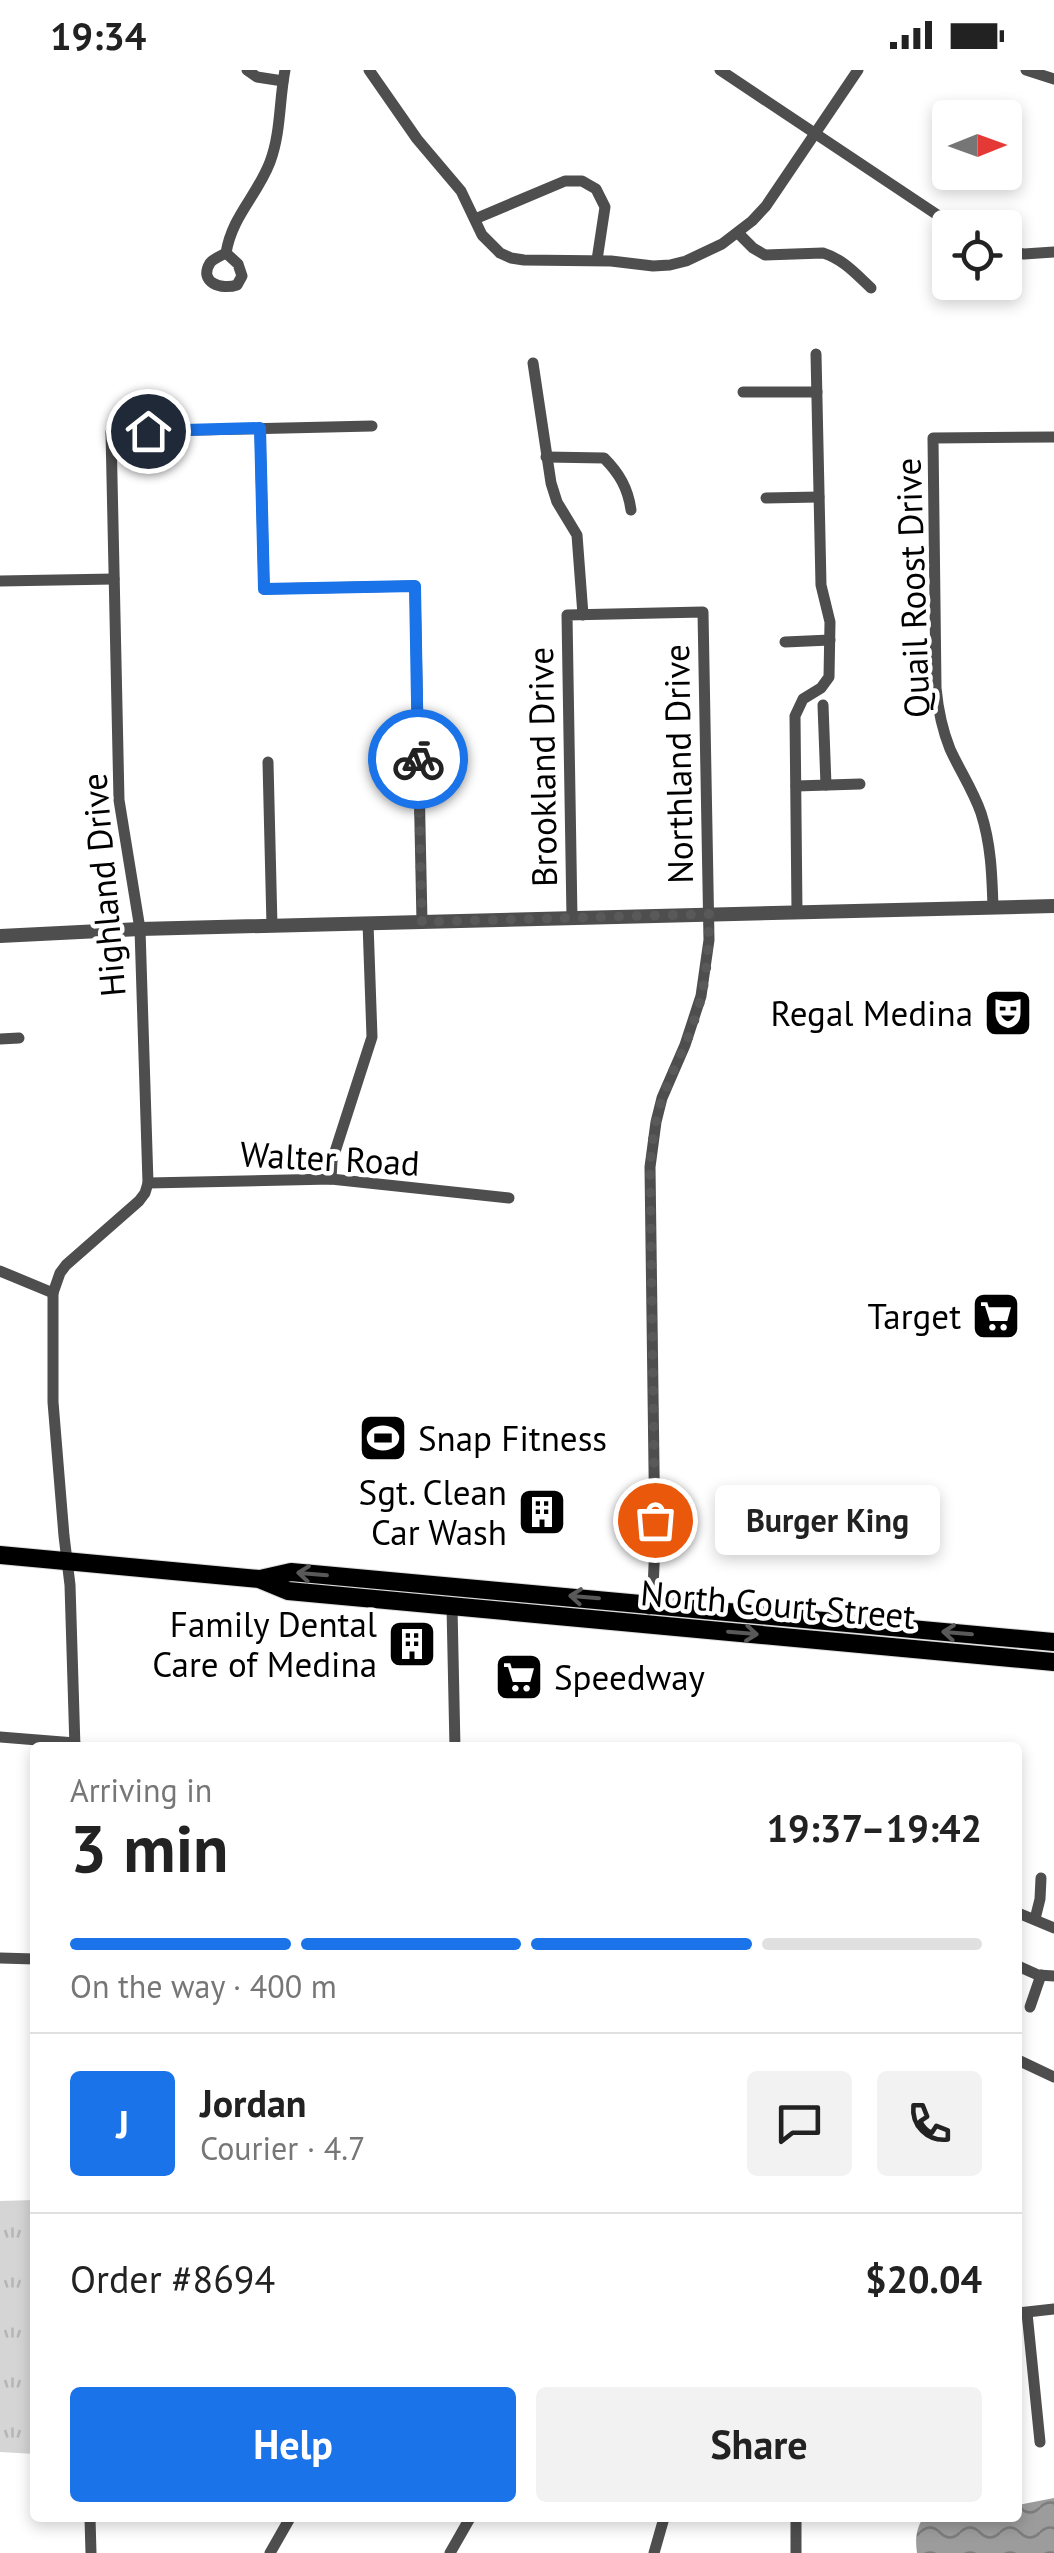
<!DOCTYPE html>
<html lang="en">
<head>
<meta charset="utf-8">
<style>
	body { margin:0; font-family:"PT Sans",sans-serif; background:#f2f2f2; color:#222; height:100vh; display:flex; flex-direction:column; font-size:38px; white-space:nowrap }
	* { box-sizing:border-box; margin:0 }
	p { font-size:32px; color:#767676 }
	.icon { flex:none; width:55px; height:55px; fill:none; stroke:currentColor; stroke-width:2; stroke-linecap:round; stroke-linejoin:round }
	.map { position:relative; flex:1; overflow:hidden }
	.side { position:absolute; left:30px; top:1672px; width:992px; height:780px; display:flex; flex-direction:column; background:#fff; border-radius:10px; box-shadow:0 5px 15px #0003 }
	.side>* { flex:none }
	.needle { width:65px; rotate:89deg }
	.tools { position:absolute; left:932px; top:30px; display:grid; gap:20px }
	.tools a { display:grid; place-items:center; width:90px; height:90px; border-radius:10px; background:#fff; box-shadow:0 5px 15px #0003; font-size:50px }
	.pin { position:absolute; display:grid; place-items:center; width:85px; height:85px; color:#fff; margin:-42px; border:5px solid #fff; border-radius:50%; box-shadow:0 2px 10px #0007 }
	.courier { position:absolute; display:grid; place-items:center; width:100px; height:100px; margin:-50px; border:8px solid #1a73e8; border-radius:50%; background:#fff; color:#222; box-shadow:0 2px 12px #0007 }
	.bubble { position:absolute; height:70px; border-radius:10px; background:#fff; box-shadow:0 5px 15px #0003; font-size:32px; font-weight:600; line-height:70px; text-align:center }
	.overview em { font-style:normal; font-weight:600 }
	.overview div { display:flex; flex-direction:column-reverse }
	.overview { display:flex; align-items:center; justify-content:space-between; height:170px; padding:0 40px }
	h1 { font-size:65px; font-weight:600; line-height:75px }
	.bar { display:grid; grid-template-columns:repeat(4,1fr); gap:15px 10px; align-content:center; height:120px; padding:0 40px }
	.bar i { height:12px; border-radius:8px; background:#e0e0e0 }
	.bar .on { background:#1a73e8 }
	.bar p { grid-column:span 4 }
	.line { display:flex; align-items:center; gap:25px; padding:0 40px; border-top:2px solid #e0e0e0 }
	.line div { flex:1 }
	.round { display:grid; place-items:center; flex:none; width:105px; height:105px; border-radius:10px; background:#f2f2f2 }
	.primary-button { display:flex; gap:20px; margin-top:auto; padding:20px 40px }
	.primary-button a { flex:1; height:115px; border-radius:10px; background:#1a73e8; color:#fff; font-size:40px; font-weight:600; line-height:115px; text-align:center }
	.primary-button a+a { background:#f2f2f2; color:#222 }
	.status { display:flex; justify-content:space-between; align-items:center; height:70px; padding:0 50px; background:#fff; direction:ltr }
	.status svg { height:28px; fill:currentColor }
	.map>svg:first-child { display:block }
	.park { fill:url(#park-tufts) }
	.water { fill:url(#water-waves) }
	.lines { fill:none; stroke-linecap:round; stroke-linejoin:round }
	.primary-casing { stroke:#dbdbdb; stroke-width:20 }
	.minor { stroke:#4e4e4e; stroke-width:11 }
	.tertiary { stroke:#4e4e4e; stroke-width:14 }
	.primary { stroke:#000; stroke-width:18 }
	.oneway { stroke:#595959 }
	.done { stroke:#595959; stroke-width:10; stroke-dasharray:0 18 }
	.route { stroke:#1a73e8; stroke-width:12 }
	.labels { text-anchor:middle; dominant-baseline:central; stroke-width:9; stroke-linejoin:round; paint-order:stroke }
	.street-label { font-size:35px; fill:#000; stroke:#fff }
	.poi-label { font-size:35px; fill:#000; stroke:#fff; text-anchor:end }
</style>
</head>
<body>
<div class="status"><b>19:34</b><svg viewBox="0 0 49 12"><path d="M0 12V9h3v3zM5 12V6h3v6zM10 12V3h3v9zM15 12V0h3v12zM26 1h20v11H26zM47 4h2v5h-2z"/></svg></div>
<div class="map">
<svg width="1054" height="2483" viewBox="0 0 1054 2483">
	<defs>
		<pattern id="park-tufts" width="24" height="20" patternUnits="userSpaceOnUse" patternTransform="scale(2.5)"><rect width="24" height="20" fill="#d5d5d5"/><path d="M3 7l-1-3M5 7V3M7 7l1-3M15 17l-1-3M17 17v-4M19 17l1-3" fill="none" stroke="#b5b5b5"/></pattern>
		<pattern id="water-waves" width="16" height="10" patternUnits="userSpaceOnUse" patternTransform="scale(2.5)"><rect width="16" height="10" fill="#9c9c9c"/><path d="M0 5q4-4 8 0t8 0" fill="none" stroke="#7d7d7d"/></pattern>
	</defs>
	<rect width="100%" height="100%" fill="#fff"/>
	<path class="park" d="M35,2130V2384L0,2382V2131Z"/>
	<path class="water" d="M1054,2428V2483H917C915,2470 916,2459 923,2448H1018V2435Z"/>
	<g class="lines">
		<g class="primary-casing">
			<g id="primary">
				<path d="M0,1485L259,1509L288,1521L1054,1592"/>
				<path d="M260,1509L291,1502L1054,1572"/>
			</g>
		</g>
		<g class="minor">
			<path d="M247,0L257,7L283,11"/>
			<path d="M369,0L417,69L461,121L482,165L500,183L511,188L524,190L611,191L653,196L670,195L686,191L722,174L752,151L766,136L858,0"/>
			<path d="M720,0L957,158"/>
			<path d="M1026,0L1054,9"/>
			<path d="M475,149L565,111H582L596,119L605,137L597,190"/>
			<path d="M738,163L753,178L765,185L823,183C843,189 856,204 871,218"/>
			<path d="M1005,181L1024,184L1054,182"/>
			<path d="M226,183L238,194L242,206L237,215C222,220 198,213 210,193C213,189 222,185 226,183C232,146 257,126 270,92C281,63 279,31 285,0"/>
			<path d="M533,293L551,413L557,432L577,465L583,545"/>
			<path d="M743,322H817"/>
			<path d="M260,359L264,519L415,516L422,852"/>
			<path d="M546,387L604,388C619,403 628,418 631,440"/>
			<path d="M766,428L819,427"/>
			<path d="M0,511L114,509"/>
			<path d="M785,572L830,570"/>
			<path d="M823,635L826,715"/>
			<path d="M268,692L272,856"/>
			<path d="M796,716L860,714"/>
			<path d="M993,837C992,805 991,774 981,743C973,720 960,701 950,679C942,659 938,639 936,618L933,368L1054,367"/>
			<path d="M797,842L795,646L803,629L821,618L829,607L830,552L821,515L816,284"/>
			<path d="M572,848L567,545L703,542L709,870L701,926L685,975L662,1028L656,1052L650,1097L655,1473L653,1519L649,1539"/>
			<path d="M0,969L19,968"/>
			<path d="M331,1109L332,1091L372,967L368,853"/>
			<path d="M148,1113L331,1109L509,1128"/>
			<path d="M0,1201L53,1223"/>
			<path d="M452,1537L455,1678"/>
			<path d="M0,1667L75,1673"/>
			<path d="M75,1678L70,1515L64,1466L53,1332V1223L60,1203L66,1195L139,1131L145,1123L148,1113L140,859L119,730L111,362L372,356"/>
			<path d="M1018,1843L1054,1858"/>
			<path d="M1035,1849L1040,1829L1041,1808"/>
			<path d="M0,1888L35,1889"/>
			<path d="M1018,1896L1038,1905L1054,1906"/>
			<path d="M1030,1937L1041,1905"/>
			<path d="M1018,1990L1054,2007"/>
			<path d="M1018,2243L1054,2239"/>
			<path d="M1027,2243L1040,2372"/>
			<path d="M90,2448L91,2483"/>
			<path d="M796,2448V2483"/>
			<path d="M270,2483L290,2448"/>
			<path d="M450,2483L470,2448"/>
			<path d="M654,2483L664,2448"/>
		</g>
		<path class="tertiary" d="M0,866L140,859L1054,836"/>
		<use href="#primary" class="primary"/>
	</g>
	<defs><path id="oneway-shaft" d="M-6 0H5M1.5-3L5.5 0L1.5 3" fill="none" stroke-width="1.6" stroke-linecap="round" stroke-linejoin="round" transform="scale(2.5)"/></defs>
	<g class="oneway">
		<use href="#oneway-shaft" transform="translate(312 1504) rotate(-175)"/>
		<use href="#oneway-shaft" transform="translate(584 1527) rotate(-175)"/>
		<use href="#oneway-shaft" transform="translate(743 1563) rotate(5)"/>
		<use href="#oneway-shaft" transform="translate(957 1563) rotate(-175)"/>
	</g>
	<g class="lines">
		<path class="done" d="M418,689L422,852L709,844C709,882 706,919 693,954C685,979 671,1002 663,1027C655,1050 652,1073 650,1097L655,1450"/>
		<path class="route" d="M148,361L260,358L264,519L415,516L418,689"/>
	</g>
	<defs>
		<g id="theatre-square" transform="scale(2.5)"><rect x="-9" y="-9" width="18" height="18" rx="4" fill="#000" stroke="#fff"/><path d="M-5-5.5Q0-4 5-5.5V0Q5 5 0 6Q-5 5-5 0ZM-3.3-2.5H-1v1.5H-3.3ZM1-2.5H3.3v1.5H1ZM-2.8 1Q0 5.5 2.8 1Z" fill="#fff"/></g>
		<g id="supermarket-square" transform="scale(2.5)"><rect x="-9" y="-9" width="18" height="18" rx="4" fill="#000" stroke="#fff"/><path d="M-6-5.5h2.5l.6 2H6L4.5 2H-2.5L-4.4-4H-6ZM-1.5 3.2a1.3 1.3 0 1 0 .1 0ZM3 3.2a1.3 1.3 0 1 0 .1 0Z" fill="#fff"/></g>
		<g id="stadium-square" transform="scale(2.5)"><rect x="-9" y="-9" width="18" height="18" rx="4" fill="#000" stroke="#fff"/><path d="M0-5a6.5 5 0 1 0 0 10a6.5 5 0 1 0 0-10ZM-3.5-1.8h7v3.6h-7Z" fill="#fff"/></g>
		<g id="building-square" transform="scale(2.5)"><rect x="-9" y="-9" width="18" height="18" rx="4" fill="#000" stroke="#fff"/><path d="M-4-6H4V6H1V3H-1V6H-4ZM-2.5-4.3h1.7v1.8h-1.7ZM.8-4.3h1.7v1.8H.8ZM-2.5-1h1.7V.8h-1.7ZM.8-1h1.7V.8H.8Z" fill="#fff"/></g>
	</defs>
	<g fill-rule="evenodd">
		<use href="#theatre-square" x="1008" y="943"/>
		<use href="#supermarket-square" x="996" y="1246"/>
		<use href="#stadium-square" x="383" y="1368"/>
		<use href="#building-square" x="542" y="1442"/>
		<use href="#building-square" x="412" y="1574"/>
		<use href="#supermarket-square" x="519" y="1607"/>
	</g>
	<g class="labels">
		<g class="street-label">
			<text transform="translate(912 518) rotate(-92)">Quail Roost Drive</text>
			<text transform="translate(678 694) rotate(-91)">Northland Drive</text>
			<text transform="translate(542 697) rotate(-91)">Brookland Drive</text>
			<text transform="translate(103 815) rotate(-95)">Highland Drive</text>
			<text transform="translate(330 1088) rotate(3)">Walter Road</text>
			<text transform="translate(778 1534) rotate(5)">North Court Street</text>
		</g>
		<g class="poi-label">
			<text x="973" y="943">Regal Medina</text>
			<text x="961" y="1246">Target</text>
			<text x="418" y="1368" text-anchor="start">Snap Fitness</text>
			<text x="507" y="1422">Sgt. Clean<tspan x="507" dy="40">Car Wash</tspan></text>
			<text x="377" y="1554">Family Dental<tspan x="377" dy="40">Care of Medina</tspan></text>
			<text x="554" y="1607" text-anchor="start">Speedway</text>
		</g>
	</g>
</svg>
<div class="tools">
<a><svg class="needle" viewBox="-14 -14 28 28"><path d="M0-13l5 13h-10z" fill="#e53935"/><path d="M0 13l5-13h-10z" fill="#767676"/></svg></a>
<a><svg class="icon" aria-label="locate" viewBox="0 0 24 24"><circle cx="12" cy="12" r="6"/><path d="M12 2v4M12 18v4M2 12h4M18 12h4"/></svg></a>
</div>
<div class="pin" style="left:655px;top:1450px;background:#ea580c"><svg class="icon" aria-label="bag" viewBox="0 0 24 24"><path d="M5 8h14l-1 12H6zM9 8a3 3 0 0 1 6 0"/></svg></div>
<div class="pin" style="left:148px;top:361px;background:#1f2937"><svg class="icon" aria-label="home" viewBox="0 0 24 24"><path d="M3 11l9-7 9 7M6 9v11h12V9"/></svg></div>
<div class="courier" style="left:418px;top:689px"><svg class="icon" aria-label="bike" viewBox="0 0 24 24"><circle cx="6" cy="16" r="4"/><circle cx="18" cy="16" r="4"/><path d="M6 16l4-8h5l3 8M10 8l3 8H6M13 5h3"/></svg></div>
<div class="bubble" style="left:715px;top:1415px;width:225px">Burger King</div>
<section class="side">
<div class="overview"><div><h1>3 min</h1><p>Arriving in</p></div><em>19:37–19:42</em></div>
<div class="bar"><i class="on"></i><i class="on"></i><i class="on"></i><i></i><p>On the way · 400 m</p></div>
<div class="line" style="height:180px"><b class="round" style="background:#1a73e8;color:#fff">J</b><div><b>Jordan</b><p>Courier · 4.7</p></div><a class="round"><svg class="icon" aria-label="chat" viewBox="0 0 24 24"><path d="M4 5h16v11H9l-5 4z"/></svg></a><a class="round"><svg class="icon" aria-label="phone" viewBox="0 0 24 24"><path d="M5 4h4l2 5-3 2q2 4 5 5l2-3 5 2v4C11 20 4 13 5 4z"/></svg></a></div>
<div class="line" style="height:130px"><div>Order #8694</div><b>$20.04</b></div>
<div class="primary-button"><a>Help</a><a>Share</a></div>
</section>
</div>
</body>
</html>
